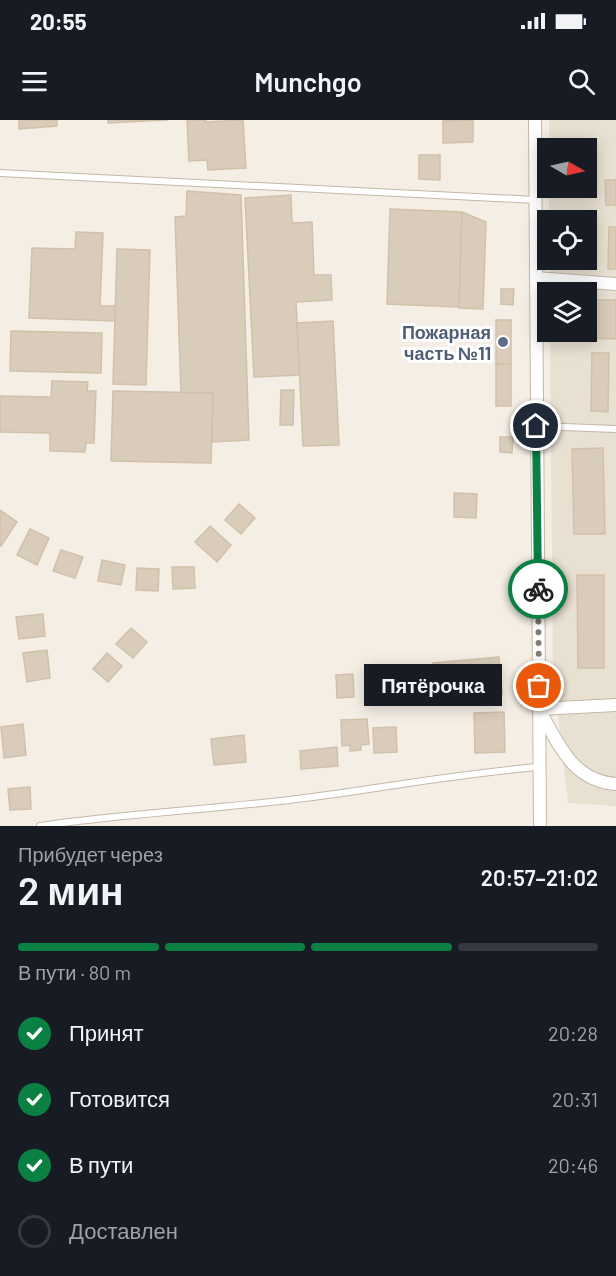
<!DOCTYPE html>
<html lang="ru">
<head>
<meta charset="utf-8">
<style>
	body { margin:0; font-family:Barlow,sans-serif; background:#242831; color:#f1f3f6; height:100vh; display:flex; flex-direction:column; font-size:22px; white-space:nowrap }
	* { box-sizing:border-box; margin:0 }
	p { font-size:20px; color:#9ea1a6 }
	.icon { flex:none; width:33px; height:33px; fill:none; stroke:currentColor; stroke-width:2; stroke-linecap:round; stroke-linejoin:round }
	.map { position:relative; height:706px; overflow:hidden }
	.panel { display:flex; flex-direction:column; background:#171b24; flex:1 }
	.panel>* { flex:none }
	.needle { width:39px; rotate:99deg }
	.fabs { position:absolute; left:537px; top:18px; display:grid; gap:12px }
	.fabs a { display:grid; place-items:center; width:60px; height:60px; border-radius:0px; background:#171b24; box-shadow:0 3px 15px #0003; font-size:30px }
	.pin { position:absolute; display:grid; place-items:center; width:51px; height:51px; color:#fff; margin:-26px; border:3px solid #fff; border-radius:50%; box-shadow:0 2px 6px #0007 }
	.courier { position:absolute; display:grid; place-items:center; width:60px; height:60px; margin:-30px; border:4px solid #0b8043; border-radius:50%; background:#fff; color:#222; box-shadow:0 2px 8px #0007 }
	.bubble { position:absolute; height:42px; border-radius:0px; background:#171b24; box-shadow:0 3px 15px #0003; font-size:20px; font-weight:600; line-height:42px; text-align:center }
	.summary em { font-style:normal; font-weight:600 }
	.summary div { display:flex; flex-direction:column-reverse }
	.summary { display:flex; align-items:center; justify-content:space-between; height:102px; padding:0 18px }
	h1 { font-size:39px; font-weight:600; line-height:45px }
	.bar { display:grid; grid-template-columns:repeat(4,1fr); gap:9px 6px; align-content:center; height:72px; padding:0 18px }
	.bar i { height:8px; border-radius:4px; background:#363941 }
	.bar .on { background:#0b8043 }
	.bar p { grid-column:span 4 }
	ol { padding:0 18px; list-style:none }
	li { display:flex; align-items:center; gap:18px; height:66px }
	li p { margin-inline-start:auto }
	li .icon { padding:6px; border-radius:50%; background:#0b8043; color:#fff; stroke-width:4 }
	li:last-child { color:#9ea1a6 }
	li i { width:33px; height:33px; border:3px solid #363941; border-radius:50% }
	.status { display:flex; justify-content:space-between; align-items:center; height:42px; padding:0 30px; background:#171b24; direction:ltr }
	.status svg { height:16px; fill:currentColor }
	header { display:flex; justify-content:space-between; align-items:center; height:78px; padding:0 18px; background:#171b24; font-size:27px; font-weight:600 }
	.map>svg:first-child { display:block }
	.residential { fill:#e8e0d1 }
	.building { fill:#d9ccbb; stroke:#d2c1aa; stroke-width:1.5 }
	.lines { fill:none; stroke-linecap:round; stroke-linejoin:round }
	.lane-casing { stroke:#c3b8a8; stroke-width:8 }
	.street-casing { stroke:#c3b8a8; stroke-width:14 }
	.lane { stroke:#fff; stroke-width:6 }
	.street { stroke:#fff; stroke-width:12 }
	.done { stroke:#837c71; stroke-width:6; stroke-dasharray:0 10.8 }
	.route { stroke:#0b8043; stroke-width:8 }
	.service-dot { fill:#5c6f8a; stroke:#fff; stroke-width:2 }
	.labels { text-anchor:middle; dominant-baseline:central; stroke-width:6; stroke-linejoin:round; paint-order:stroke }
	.service-label { font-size:18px; font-weight:bold; fill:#4e5e75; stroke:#fff; text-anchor:end }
</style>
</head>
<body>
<div class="status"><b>20:55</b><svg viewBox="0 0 49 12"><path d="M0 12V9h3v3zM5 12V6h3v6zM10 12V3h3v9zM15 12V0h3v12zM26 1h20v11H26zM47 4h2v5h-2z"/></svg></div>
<header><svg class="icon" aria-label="menu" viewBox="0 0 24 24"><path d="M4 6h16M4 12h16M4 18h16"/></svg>Munchgo<svg class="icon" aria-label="search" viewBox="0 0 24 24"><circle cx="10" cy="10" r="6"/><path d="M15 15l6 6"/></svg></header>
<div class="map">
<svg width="616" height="706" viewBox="0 0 616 706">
	<rect width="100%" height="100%" fill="#f4eee4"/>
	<path class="residential" d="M549,0H616V686L568,683L553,553L550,212H586V172H550V140H586V100H549V68H586V28H549Z"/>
	<g class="building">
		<path d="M19,0H57V6L19,9Z"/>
		<path d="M108,0H168L108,3Z"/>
		<path d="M187,0H206V2L243,0L246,48L208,50L207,40L189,41Z"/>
		<path d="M473,0V22L443,23V1Z"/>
		<path d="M419,35H440V60L419,59Z"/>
		<path d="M605,60H616V85H606Z"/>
		<path d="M187,71L241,75L249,320L212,322L213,273H181L175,97L186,96Z"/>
		<path d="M291,75L292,103L312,102L314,155H331L332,180L296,182L300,255L254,257L245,78Z"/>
		<path d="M390,89L462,92L459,187L387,184Z"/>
		<path d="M462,92L486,102L483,189L459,188Z"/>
		<path d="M609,107H616V149H608Z"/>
		<path d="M76,112L103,113L100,186H115V201L29,198L32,128L75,129Z"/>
		<path d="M117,129L150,130L146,265L113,264Z"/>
		<path d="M501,169H514L513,185L501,184Z"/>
		<path d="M586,180H616V219L584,218V212H586Z"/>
		<rect x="496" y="200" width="15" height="44"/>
		<path d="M333,201L339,325L303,326L297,203Z"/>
		<path d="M11,211L102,213L101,253L10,251Z"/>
		<path d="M592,233H609L608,292L591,291Z"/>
		<rect x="496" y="244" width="15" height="42"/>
		<path d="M52,261L88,262L87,271H96L94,323H86L85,332L50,331V313L0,312V276L51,277Z"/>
		<path d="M281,270H294L293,305H280Z"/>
		<path d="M113,271L213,273L211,343L111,341Z"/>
		<path d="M500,317H513L512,333L500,332Z"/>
		<path d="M603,328L605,414H574L572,329Z"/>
		<path d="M454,373L477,374L476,398L454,397Z"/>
		<path d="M239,384L255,398L241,414L225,400Z"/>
		<path d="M0,390L17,402L1,426L0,425Z"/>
		<path d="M210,406L231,425L217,442L195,422Z"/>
		<path d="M30,409L49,418L37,445L17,435Z"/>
		<path d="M61,430L83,437L75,458L53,451Z"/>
		<path d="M102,440L125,445L121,465L98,461Z"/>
		<path d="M172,447H194L195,468L173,469Z"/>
		<path d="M137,448L159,449L158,471L136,470Z"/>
		<path d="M577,455H604V548H578Z"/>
		<path d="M43,494L45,516L19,519L16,497Z"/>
		<path d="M131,508L147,522L133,538L116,524Z"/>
		<path d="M47,530L50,558L27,562L23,533Z"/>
		<path d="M107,533L122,546L108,562L93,549Z"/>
		<path d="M499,537L502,574L437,581L433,543Z"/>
		<path d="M420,546L421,568L404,569L403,547Z"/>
		<path d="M393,549L395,572L377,573L375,550Z"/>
		<path d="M353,554L354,577L337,578L336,555Z"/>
		<path d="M504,592L505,632L475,633L474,593Z"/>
		<path d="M367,599L369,624L361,625V630L350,631V625L342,626L341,600Z"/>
		<path d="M23,604L26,635L4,638L1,607Z"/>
		<path d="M396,607L397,632L374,633L373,608Z"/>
		<path d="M244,615L246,642L214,645L211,619Z"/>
		<path d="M337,627L338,646L301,649L300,631Z"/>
		<path d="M30,667L31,689L10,690L8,669Z"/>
	</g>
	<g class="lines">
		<g class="lane-casing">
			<g id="lane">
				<path d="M0,53L536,80"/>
				<path d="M537,306L616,309"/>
				<path d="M40,706C130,693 222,689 313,677C388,667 463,653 539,647"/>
			</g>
		</g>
		<g class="street-casing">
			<g id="street">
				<path d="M535,0L540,706"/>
				<path d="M536,158L616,164"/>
				<path d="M616,585L539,589C558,623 572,661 616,664"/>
			</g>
		</g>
		<use href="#lane" class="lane"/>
		<use href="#street" class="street"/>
	</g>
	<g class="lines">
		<path class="done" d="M538,469L539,566"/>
		<path class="route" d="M536,306L538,469"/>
	</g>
	<circle class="service-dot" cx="503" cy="222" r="6"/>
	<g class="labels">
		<g class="service-label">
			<text x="491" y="212">Пожарная<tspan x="491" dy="21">часть №11</tspan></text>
		</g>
	</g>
</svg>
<div class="fabs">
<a><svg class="needle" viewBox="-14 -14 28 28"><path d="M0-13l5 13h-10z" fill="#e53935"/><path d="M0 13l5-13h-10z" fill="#9ea1a6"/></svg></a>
<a><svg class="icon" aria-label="locate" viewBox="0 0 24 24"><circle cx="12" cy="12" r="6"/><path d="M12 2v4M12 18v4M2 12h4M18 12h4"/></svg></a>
<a><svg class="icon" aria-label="layers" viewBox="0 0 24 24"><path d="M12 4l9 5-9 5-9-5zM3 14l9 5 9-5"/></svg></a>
</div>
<div class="pin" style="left:539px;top:566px;background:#ea580c"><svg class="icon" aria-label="bag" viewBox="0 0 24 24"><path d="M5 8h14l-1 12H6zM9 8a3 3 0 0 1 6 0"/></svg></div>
<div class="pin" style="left:536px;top:306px;background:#1f2937"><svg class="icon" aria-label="home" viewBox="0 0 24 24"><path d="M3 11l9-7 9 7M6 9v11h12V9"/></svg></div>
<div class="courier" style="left:538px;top:469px"><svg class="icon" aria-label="bike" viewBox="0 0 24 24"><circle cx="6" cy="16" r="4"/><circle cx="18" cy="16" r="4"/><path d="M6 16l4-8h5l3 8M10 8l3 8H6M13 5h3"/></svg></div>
<div class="bubble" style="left:364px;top:544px;width:138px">Пятёрочка</div>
</div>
<section class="panel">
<div class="summary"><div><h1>2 мин</h1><p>Прибудет через</p></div><em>20:57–21:02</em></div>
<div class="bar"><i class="on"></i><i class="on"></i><i class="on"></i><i></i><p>В пути · 80 m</p></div>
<ol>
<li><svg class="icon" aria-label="check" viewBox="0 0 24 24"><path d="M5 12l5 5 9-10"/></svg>Принят<p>20:28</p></li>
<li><svg class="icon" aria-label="check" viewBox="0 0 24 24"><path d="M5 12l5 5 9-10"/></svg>Готовится<p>20:31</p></li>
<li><svg class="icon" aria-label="check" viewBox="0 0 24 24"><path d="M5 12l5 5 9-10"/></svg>В пути<p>20:46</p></li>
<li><i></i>Доставлен</li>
</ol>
</section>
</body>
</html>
